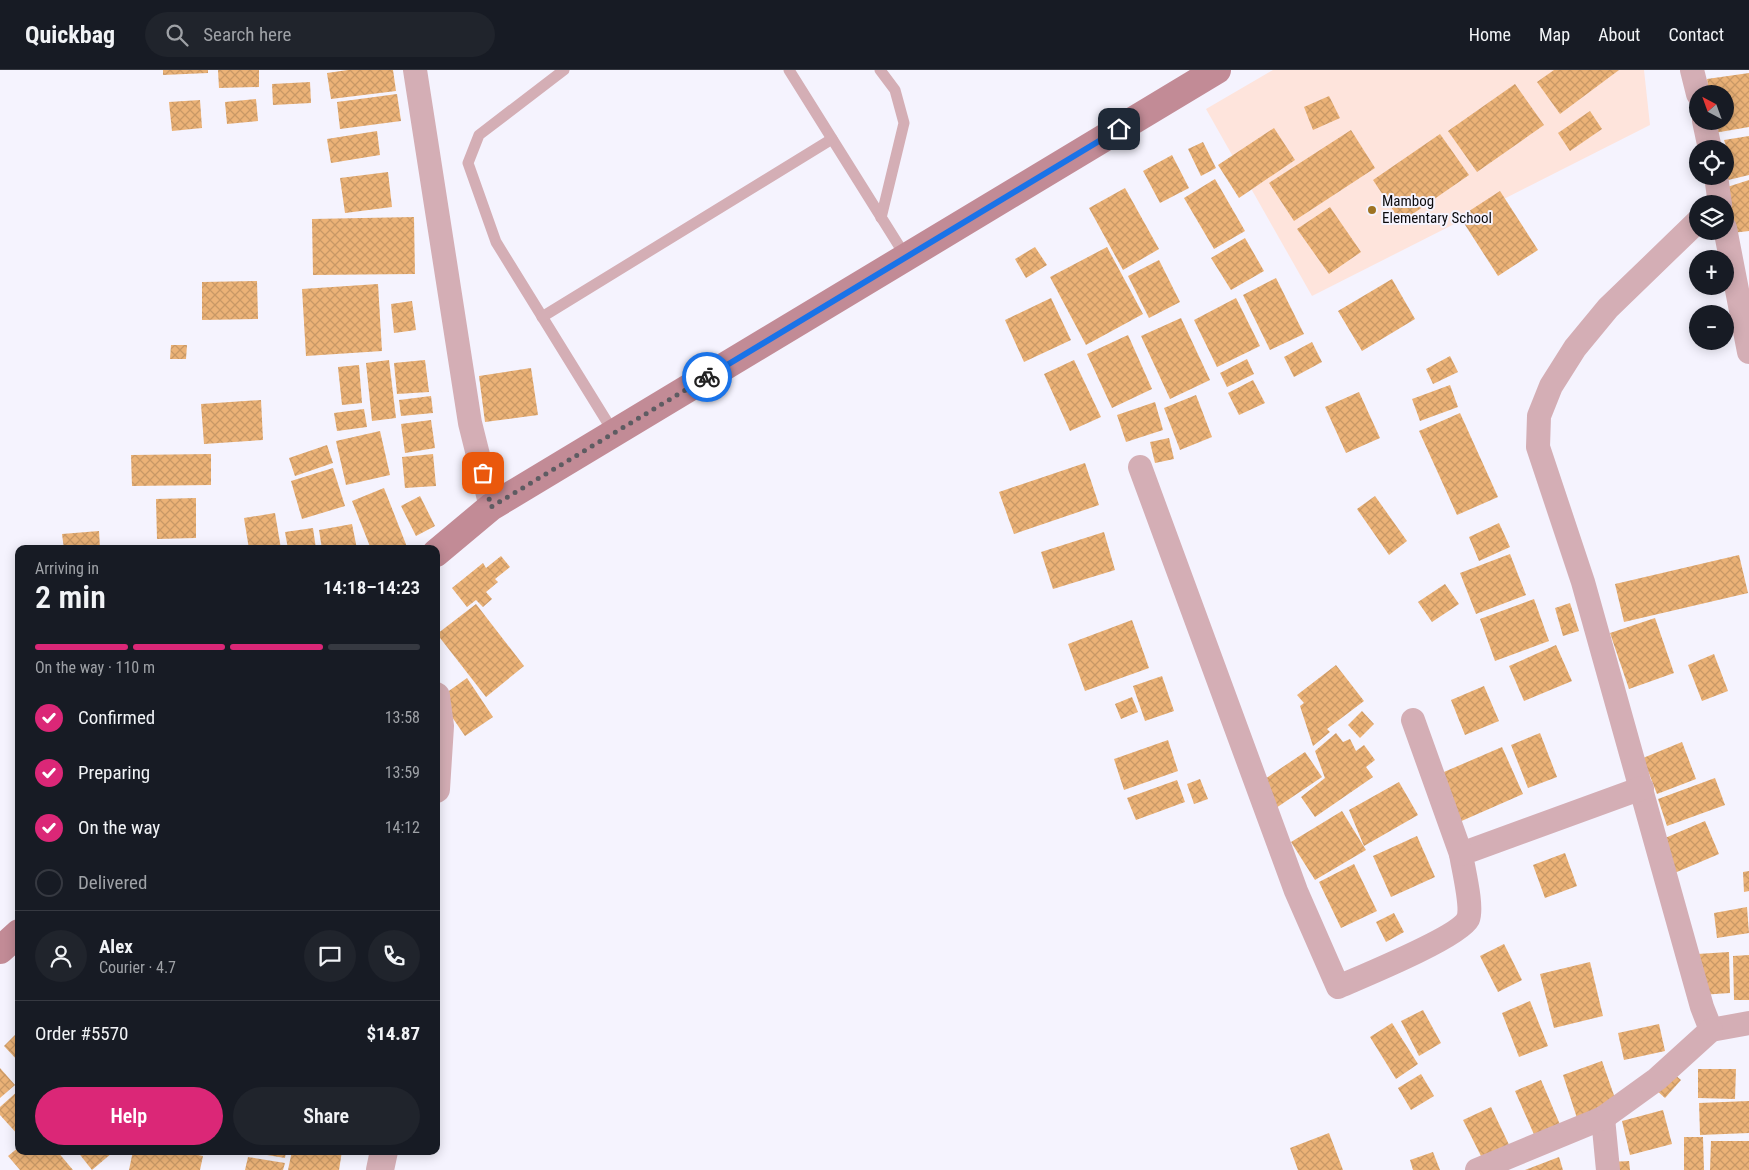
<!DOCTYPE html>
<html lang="en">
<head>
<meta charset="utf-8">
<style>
	body { margin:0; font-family:"Roboto Condensed",sans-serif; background:#20242c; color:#f1f3f6; height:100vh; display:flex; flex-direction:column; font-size:19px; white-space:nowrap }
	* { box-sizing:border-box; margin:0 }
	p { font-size:16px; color:#9ea1a6 }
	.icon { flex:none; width:28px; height:28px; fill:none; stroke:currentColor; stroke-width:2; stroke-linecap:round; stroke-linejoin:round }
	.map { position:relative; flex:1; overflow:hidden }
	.panel { position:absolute; left:15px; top:475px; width:425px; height:610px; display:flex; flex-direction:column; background:#171b24; border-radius:10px; box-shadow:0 2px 12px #0003 }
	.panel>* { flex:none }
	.needle { width:32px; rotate:319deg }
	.tools { position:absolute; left:1689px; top:15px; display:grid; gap:10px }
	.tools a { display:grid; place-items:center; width:45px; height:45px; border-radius:50%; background:#171b24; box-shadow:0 2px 12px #0003; font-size:25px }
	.pin { position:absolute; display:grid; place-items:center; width:42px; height:42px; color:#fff; margin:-21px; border-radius:10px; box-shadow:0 2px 8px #0006 }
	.courier { position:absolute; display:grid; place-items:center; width:50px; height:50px; margin:-25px; border:4px solid #1a73e8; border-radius:50%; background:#fff; color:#222; box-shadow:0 1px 6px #0007 }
	.overview em { font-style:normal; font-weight:600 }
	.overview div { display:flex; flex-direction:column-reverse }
	.overview { display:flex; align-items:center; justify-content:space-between; height:85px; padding:0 20px }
	h1 { font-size:32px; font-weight:600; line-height:38px }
	.bar { display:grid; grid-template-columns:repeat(4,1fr); gap:8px 5px; align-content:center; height:60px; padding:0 20px }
	.bar i { height:6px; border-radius:4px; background:#363941 }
	.bar .selected { background:#db2777 }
	.bar p { grid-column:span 4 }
	.line { display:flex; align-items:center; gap:12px; padding:0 20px; border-top:1px solid #363941 }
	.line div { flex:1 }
	.round { display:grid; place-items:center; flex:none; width:52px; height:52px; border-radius:26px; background:#20242c }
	ol { padding:0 20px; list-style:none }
	li { display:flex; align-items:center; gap:15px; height:55px }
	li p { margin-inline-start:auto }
	li .icon { padding:5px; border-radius:50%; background:#db2777; color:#fff; stroke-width:4 }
	li:last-child { color:#9ea1a6 }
	li i { width:28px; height:28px; border:2px solid #363941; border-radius:50% }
	.primary-button { display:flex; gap:10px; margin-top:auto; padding:10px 20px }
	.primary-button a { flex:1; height:58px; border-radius:30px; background:#db2777; color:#fff; font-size:20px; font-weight:600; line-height:58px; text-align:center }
	.primary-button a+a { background:#20242c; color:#f1f3f6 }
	header { display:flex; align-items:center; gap:30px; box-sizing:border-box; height:70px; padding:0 25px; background:#171b24; border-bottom:1px solid #363941 }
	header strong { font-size:24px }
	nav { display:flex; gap:28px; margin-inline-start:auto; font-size:18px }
	.search { width:350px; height:45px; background:#20242c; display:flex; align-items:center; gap:12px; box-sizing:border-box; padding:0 18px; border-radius:28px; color:#9ea1a6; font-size:19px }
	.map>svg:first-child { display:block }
	.education { fill:#fee4dc }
	.building { fill:url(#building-cross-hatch) }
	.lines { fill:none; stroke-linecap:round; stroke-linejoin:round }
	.service { stroke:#d4aeb5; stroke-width:11 }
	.minor { stroke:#d4aeb5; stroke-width:24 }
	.tertiary { stroke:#d4aeb5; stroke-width:28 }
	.secondary { stroke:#c28b96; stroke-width:28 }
	.done { stroke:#5e5c62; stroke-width:5; stroke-dasharray:0 9 }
	.route { stroke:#1a73e8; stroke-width:6 }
	.poi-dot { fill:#9e7322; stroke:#f5f3fe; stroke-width:2 }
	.labels { text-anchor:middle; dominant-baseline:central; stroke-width:4; stroke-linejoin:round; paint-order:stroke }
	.poi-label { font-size:15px; fill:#0c0b0e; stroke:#f5f3fe; text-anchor:start }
</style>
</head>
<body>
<header>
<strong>Quickbag</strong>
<div class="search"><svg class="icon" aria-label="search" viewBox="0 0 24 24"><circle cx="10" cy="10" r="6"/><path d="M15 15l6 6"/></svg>Search here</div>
<nav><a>Home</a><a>Map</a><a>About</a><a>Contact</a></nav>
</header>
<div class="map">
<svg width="1749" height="1100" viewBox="0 0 1749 1100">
	<defs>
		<pattern id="building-cross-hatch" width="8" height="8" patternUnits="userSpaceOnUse" patternTransform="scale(1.25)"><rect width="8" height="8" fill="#ebb277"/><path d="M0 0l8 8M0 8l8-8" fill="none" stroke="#c89866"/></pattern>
	</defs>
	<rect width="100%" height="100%" fill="#f5f3fe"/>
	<path class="education" d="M1273,0H1644L1650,55L1312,226L1206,39Z"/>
	<g class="building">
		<path d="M163,0H208V3L163,5Z"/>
		<path d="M218,0H259V17L219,18Z"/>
		<path d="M348,0H393L396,21L331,29L327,3Z"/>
		<path d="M1554,0H1619L1560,44L1537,12Z"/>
		<path d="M1749,3V57L1714,63L1713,51H1725V24H1709L1707,9Z"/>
		<path d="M310,12L311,33L273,35L272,14Z"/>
		<path d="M1515,14L1544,55L1477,102L1448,61Z"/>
		<path d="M397,24L401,51L340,59L337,32Z"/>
		<path d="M1329,26L1340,48L1313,60L1304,37Z"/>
		<path d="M256,29L258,51L227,54L225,32Z"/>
		<path d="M200,30L202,58L172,61L169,32Z"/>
		<path d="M1590,41L1602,59L1570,81L1558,63Z"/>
		<path d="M1274,58L1295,90L1239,128L1218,95Z"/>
		<path d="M1351,60L1375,98L1294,151L1269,113Z"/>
		<path d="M377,61L380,85L331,93L327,69Z"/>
		<path d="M1440,64L1469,105L1401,152L1373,110Z"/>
		<path d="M1749,66V105L1720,112L1725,106V83L1728,82L1724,70Z"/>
		<path d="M1203,72L1216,98L1201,106L1188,79Z"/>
		<path d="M1172,85L1189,118L1160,133L1143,101Z"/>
		<path d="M388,102L392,137L345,143L340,108Z"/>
		<path d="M1215,109L1245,161L1214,179L1184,128Z"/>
		<path d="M1749,110V161L1732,163L1721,119Z"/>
		<path d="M1125,118L1159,179L1123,200L1089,138Z"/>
		<path d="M1500,121L1538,180L1498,206L1460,147Z"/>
		<path d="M1330,137L1361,182L1329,204L1297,159Z"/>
		<path d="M414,147L415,204L313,205L312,149Z"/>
		<path d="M1245,168L1264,201L1231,220L1211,188Z"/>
		<path d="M1035,177L1047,195L1026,208L1015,189Z"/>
		<path d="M1107,177L1143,244L1086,275L1050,207Z"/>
		<path d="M1159,190L1180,232L1149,248L1128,206Z"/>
		<path d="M1276,208L1304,264L1270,280L1243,225Z"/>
		<path d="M1392,209L1415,249L1362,281L1338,241Z"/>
		<path d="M257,211L258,249L202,250V212Z"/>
		<path d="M378,214L382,281L306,286L302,219Z"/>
		<path d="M1051,228L1071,270L1024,292L1005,250Z"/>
		<path d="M1236,228L1260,276L1217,297L1194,250Z"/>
		<path d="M412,231L416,260L394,263L391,234Z"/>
		<path d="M1181,248L1210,310L1170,329L1141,266Z"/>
		<path d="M1128,265L1152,319L1112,338L1087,284Z"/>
		<path d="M1312,272L1322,292L1294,307L1284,287Z"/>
		<path d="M171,275H187L186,289H170Z"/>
		<path d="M1450,286L1458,302L1433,314L1426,299Z"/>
		<path d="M1247,289L1254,304L1227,317L1220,303Z"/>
		<path d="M389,290L396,348L372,351L366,293Z"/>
		<path d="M425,290L429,322L397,324L394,293Z"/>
		<path d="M1074,290L1101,347L1070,361L1044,304Z"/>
		<path d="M359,295L362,333L342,335L338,297Z"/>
		<path d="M531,298L538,345L485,352L479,306Z"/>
		<path d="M1253,310L1265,333L1239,345L1228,323Z"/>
		<path d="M1450,315L1458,337L1420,351L1412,329Z"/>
		<path d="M1359,322L1380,368L1346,383L1325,337Z"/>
		<path d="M1196,325L1212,367L1180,380L1164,338Z"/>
		<path d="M431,326L433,343L401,346L399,330Z"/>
		<path d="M261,330L263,370L204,374L201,334Z"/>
		<path d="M1155,332L1163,360L1126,372L1117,345Z"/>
		<path d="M364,339L367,357L337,361L334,343Z"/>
		<path d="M1460,343L1498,427L1457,445L1419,361Z"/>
		<path d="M431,350L435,378L405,383L401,354Z"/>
		<path d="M380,361L390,405L346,415L336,371Z"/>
		<path d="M1169,368L1174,389L1155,393L1150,372Z"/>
		<path d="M327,375L333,393L295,406L289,388Z"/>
		<path d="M211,384V415L132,416L131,385Z"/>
		<path d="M433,384L436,416L405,418L402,387Z"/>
		<path d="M1085,393L1099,435L1014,464L999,422Z"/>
		<path d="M333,398L345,436L302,449L291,411Z"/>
		<path d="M384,418L407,477L404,479H371L352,431Z"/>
		<path d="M420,426L435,456L416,466L401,436Z"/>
		<path d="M1375,426L1407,471L1389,485L1357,439Z"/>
		<path d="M196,428V468L157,469L156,429Z"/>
		<path d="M275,443L281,479H249L244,448Z"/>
		<path d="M1499,453L1510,477L1479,491L1469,467Z"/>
		<path d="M352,454L357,479H322L319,460Z"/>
		<path d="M313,458L316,479H288L285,462Z"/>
		<path d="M99,461L100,479H64L62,464Z"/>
		<path d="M1104,462L1115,500L1053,519L1041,482Z"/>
		<path d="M1510,484L1526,525L1476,544L1460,503Z"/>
		<path d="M1739,485L1748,523L1624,552L1615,514Z"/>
		<path d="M501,486L510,497L495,509L498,512L486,522L492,529L483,537L476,530L467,537L452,518L483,493L486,498Z"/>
		<path d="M1445,514L1459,534L1432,552L1418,532Z"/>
		<path d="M1534,529L1549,571L1495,591L1480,549Z"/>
		<path d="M1570,533L1579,561L1563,566L1555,538Z"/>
		<path d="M476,534L524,596L486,627L437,564Z"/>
		<path d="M1655,548L1674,603L1629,619L1610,563Z"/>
		<path d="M1132,550L1149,598L1085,621L1068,574Z"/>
		<path d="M1556,575L1572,611L1524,631L1509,596Z"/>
		<path d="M1714,584L1728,621L1702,631L1688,595Z"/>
		<path d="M1336,595L1364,631L1327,659L1330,662L1313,676L1300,636L1304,633L1297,625Z"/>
		<path d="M1162,606L1174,641L1145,651L1133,616Z"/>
		<path d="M467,608L493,647L465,666L439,628Z"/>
		<path d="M1484,616L1499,651L1465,665L1451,630Z"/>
		<path d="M1132,627L1138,642L1121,649L1115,634Z"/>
		<path d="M1362,641L1374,654L1360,668L1348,655Z"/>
		<path d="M1336,663L1343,672L1350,669L1356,681L1364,675L1375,690L1366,697L1373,707L1315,747L1301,727L1325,708L1315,681Z"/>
		<path d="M1540,663L1557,707L1528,718L1511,675Z"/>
		<path d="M1168,670L1178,701L1124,720L1114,689Z"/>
		<path d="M1682,672L1696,709L1657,724L1643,688Z"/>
		<path d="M1502,677L1523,724L1457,753L1437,705Z"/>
		<path d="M1305,682L1322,707L1276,738L1259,713Z"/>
		<path d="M1715,708L1725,735L1667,756L1658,729Z"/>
		<path d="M1200,709L1208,729L1194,734L1187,714Z"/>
		<path d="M1177,710L1185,732L1136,750L1127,728Z"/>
		<path d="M1399,712L1418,745L1364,776L1349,740Z"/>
		<path d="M1342,741L1366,780L1315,810L1291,772Z"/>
		<path d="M1705,751L1719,784L1672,804L1658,771Z"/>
		<path d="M1417,766L1435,807L1391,827L1373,786Z"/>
		<path d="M1565,783L1577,816L1545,828L1533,795Z"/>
		<path d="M1354,794L1377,841L1341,858L1319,812Z"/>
		<path d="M1749,801V821L1744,822L1743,802Z"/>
		<path d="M1747,837L1749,863L1717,868L1714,843Z"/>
		<path d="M1394,843L1404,862L1386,872L1376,852Z"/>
		<path d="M1504,874L1522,910L1498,922L1480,886Z"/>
		<path d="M1729,882L1730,923L1700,925L1697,884Z"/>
		<path d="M1749,885V930H1734L1733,886Z"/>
		<path d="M1590,892L1603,946L1554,958L1540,904Z"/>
		<path d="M1530,931L1548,976L1519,987L1502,943Z"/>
		<path d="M1423,940L1441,973L1419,986L1401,951Z"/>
		<path d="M1392,953L1418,994L1396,1009L1370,967Z"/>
		<path d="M1659,954L1665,981L1624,990L1618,963Z"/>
		<path d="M19,961V992L4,976Z"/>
		<path d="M1602,991L1617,1034L1577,1048L1563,1005Z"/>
		<path d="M0,998L15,1015L0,1028Z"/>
		<path d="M1698,999H1736L1735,1029L1698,1028Z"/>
		<path d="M1673,1003L1681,1010L1665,1028L1656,1020Z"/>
		<path d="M1421,1004L1434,1026L1411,1040L1398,1018Z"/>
		<path d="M1541,1010L1561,1057L1536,1069L1515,1021Z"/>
		<path d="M19,1020V1066L0,1045V1037Z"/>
		<path d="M1749,1031V1063L1700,1065L1699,1033Z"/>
		<path d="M1491,1037L1512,1081L1485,1094L1463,1050Z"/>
		<path d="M1663,1040L1672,1074L1630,1085L1622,1051Z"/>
		<path d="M1329,1063L1343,1100H1298L1290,1078Z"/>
		<path d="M1684,1067H1703L1704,1100H1684Z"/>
		<path d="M1711,1071H1749V1100H1710Z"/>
		<path d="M19,1077V1081H57L73,1100H20L8,1086Z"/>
		<path d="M77,1081H111L112,1083L92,1100Z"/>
		<path d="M133,1081H179L203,1086L200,1100H129Z"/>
		<path d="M262,1081H286L285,1088L261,1084Z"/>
		<path d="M292,1081H342L339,1100H288Z"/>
		<path d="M1433,1082L1440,1100H1413L1410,1090Z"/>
		<path d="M248,1087L285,1093L283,1100H245Z"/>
		<path d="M1559,1087L1563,1100H1525Z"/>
		<path d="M1629,1091L1630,1100H1612L1611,1092Z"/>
	</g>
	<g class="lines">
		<g class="service">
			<path d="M564,0L479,65L468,93L496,172L614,363"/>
			<path d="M789,0L906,187"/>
			<path d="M880,0L895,20L904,53L881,148"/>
			<path d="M542,247L832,69"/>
		</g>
		<g class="minor">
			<path d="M415,0L470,353L491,437"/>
			<path d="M1692,0L1698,24"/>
			<path d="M1704,51L1710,79"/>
			<path d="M1716,106L1720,134"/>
			<path d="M1698,151L1608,238L1575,278L1551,316L1539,346L1538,377L1583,512L1702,937L1711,960L1749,953"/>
			<path d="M1725,158L1749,282"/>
			<path d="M1140,397L1296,821L1338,917C1361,907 1459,867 1468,849C1473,837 1463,798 1461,784L1642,718"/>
			<path d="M1413,650L1461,784"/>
			<path d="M1603,1048L1608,1100"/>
			<path d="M1477,1100L1603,1048L1657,1009L1711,960"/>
		</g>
		<g class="tertiary">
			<path d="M436,626L440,656L436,719"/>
			<path d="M380,1100L384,1081"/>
		</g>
		<g class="secondary">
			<path d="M436,483L491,437L1217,0"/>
			<path d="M0,880L19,863"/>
		</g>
	</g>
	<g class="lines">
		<path class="done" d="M483,403L491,437L707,307"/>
		<path class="route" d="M707,307L1119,59"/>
	</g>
	<circle class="poi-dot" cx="1372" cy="140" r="5"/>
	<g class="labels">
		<g class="poi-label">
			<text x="1382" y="131">Mambog<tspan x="1382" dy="17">Elementary School</tspan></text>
		</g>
	</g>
</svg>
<div class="tools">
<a><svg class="needle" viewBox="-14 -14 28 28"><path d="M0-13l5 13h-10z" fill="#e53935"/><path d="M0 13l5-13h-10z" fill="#9ea1a6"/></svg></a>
<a><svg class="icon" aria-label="locate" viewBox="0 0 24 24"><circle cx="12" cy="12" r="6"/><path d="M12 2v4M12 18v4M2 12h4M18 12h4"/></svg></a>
<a><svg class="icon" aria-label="layers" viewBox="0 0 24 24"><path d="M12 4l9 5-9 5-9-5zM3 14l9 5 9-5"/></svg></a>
<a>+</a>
<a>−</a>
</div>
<div class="pin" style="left:483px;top:403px;background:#ea580c"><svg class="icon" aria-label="bag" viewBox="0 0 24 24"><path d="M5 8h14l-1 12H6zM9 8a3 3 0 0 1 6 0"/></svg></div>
<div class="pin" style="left:1119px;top:59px;background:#1f2937"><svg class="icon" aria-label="home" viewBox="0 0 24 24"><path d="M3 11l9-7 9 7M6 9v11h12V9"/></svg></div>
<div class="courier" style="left:707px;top:307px"><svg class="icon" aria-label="bike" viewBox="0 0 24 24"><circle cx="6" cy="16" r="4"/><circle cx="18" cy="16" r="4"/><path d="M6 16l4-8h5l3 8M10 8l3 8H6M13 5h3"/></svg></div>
<section class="panel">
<div class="overview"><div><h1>2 min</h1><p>Arriving in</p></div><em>14:18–14:23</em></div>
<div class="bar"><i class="selected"></i><i class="selected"></i><i class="selected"></i><i></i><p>On the way · 110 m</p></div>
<ol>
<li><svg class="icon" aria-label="check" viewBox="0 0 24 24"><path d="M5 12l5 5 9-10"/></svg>Confirmed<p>13:58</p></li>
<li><svg class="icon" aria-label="check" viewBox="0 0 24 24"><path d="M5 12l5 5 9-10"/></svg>Preparing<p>13:59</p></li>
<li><svg class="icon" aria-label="check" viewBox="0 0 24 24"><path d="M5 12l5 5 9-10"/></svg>On the way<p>14:12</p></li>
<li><i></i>Delivered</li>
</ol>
<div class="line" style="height:90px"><a class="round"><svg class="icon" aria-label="person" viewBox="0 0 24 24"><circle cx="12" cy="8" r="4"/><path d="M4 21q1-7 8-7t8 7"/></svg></a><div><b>Alex</b><p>Courier · 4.7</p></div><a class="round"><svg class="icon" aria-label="chat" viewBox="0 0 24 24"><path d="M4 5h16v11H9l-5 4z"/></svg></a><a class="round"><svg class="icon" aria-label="phone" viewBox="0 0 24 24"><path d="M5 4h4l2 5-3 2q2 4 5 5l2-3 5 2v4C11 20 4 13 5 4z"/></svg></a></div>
<div class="line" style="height:65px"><div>Order #5570</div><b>$14.87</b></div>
<div class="primary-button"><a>Help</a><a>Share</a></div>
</section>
</div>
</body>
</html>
